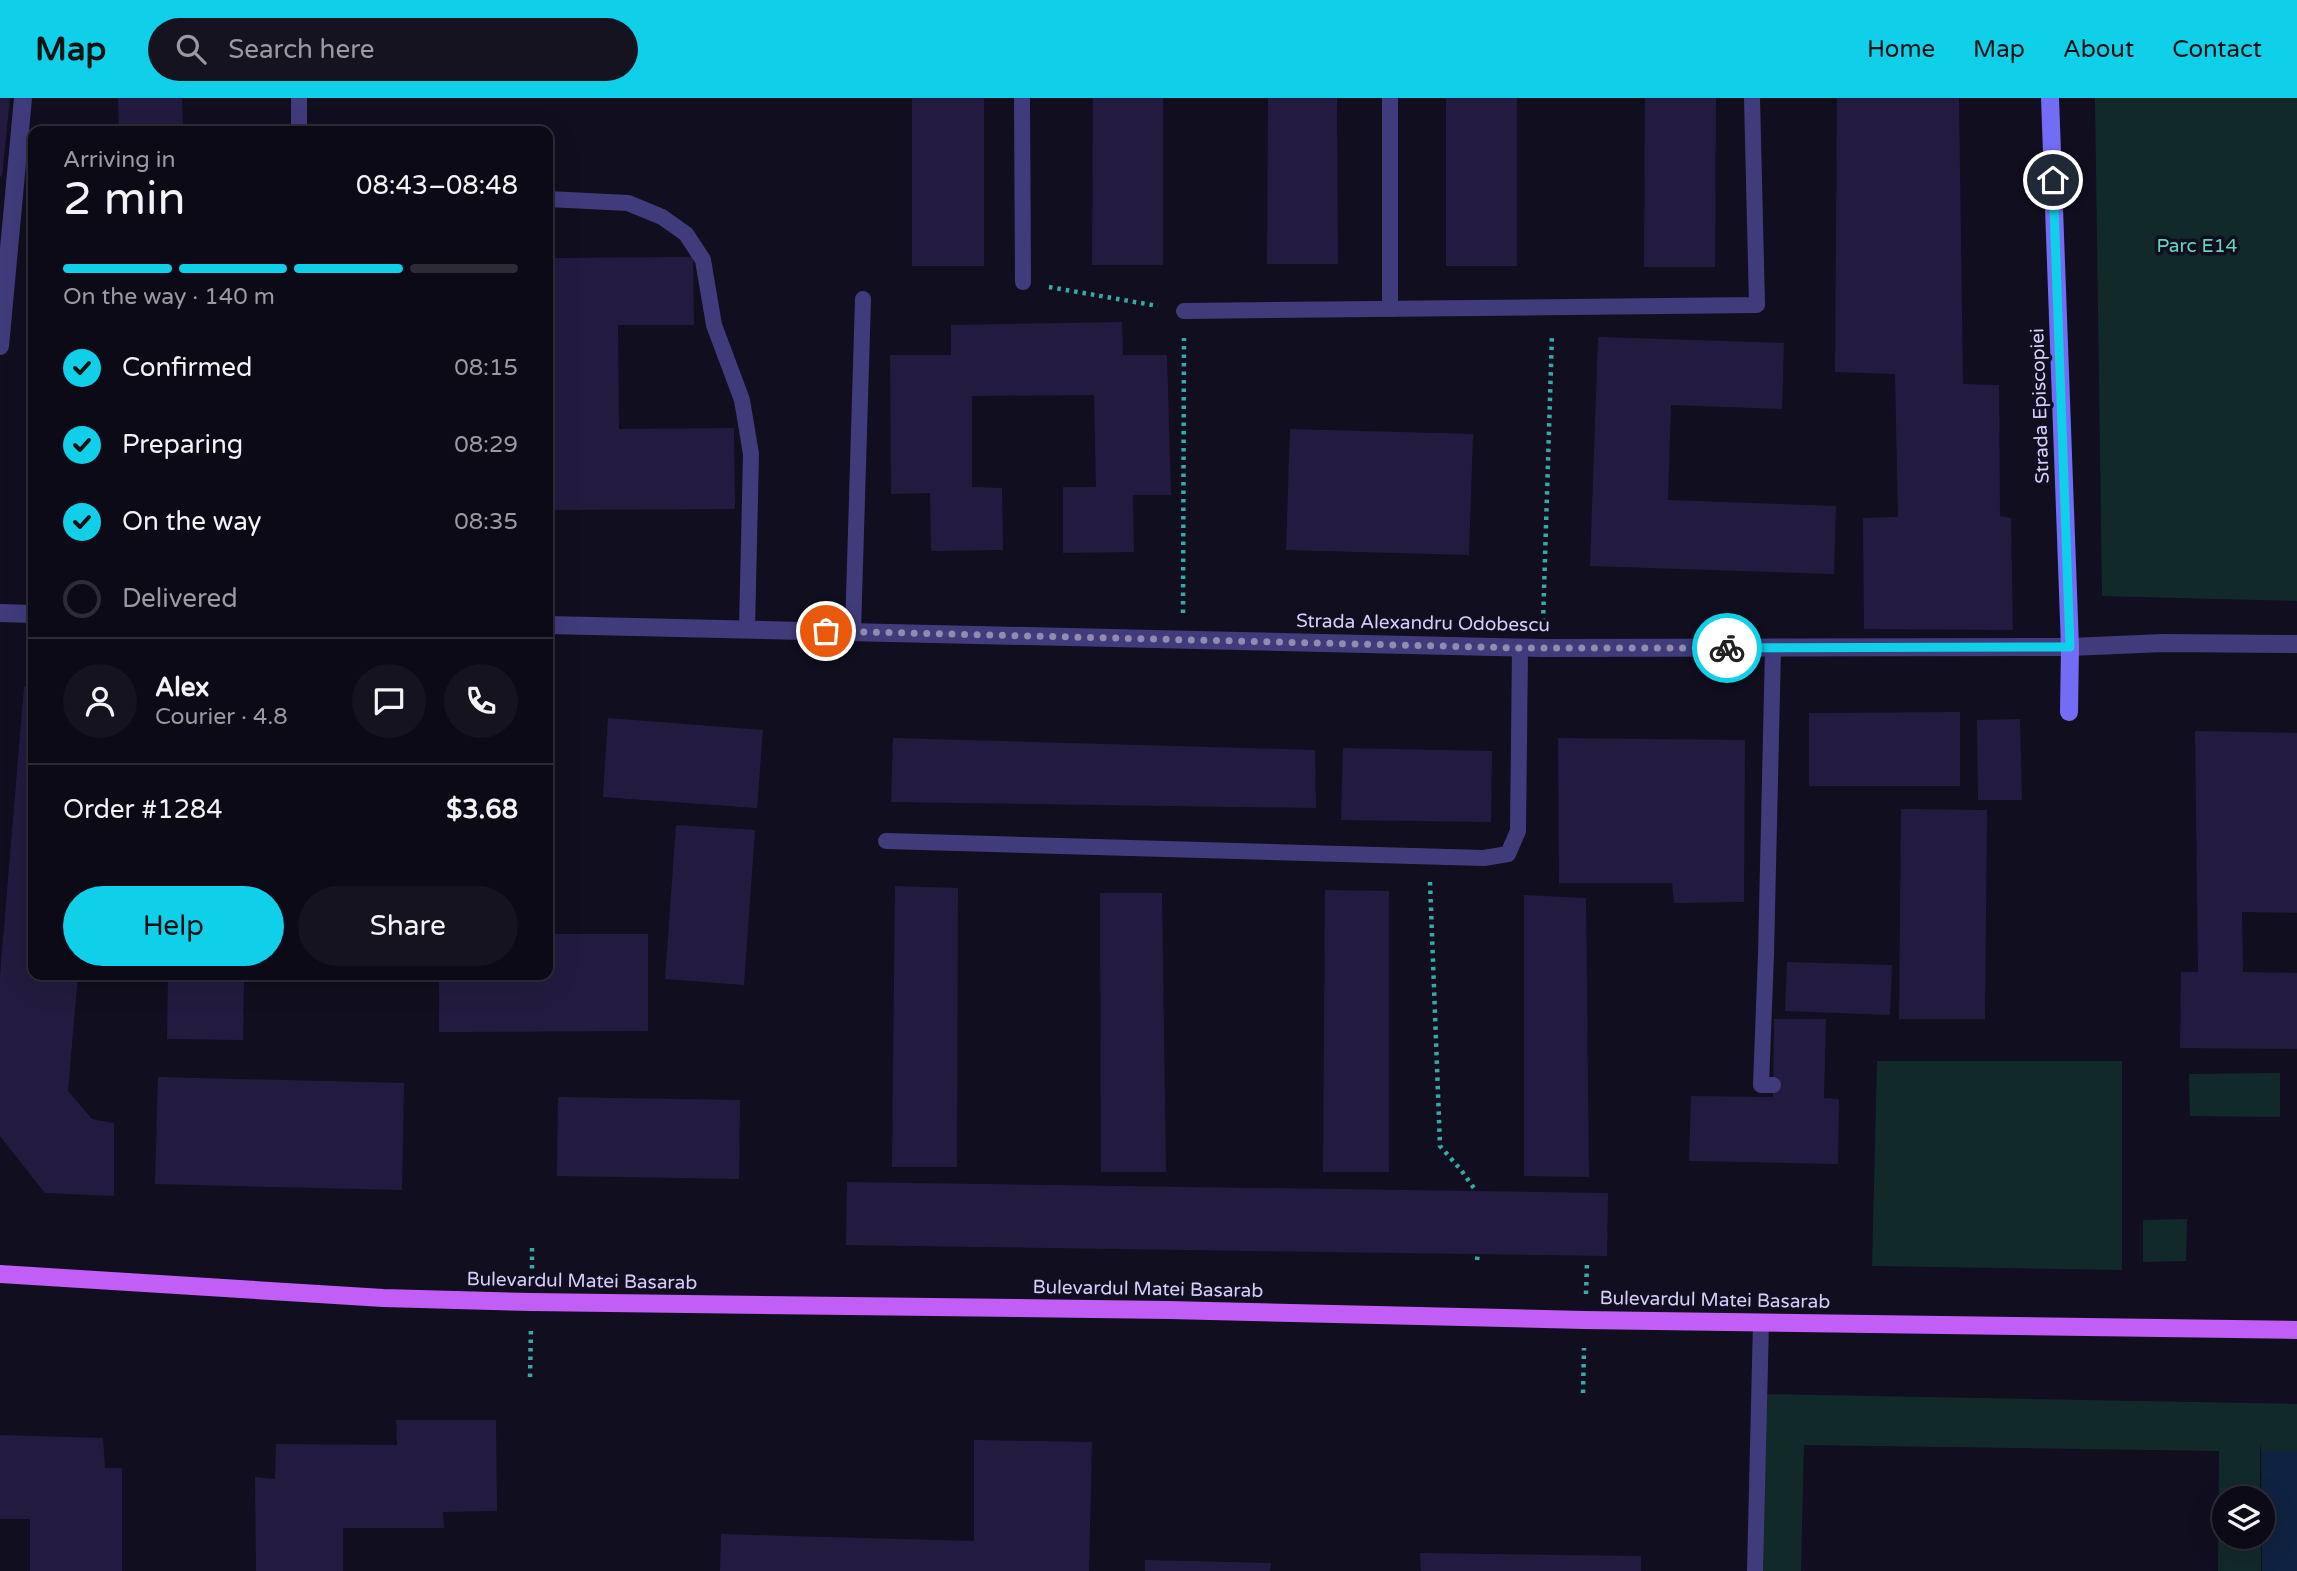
<!DOCTYPE html>
<html lang="en">
<head>
<meta charset="utf-8">
<style>
	body { margin:0; font-family:"Varela Round",sans-serif; background:#161320; color:#f1f3f6; height:100vh; display:flex; flex-direction:column; font-size:26px; white-space:nowrap }
	* { box-sizing:border-box; margin:0 }
	p { font-size:23px; color:#9a9aa1 }
	.icon { flex:none; width:38px; height:38px; fill:none; stroke:currentColor; stroke-width:2; stroke-linecap:round; stroke-linejoin:round }
	.map { position:relative; flex:1; overflow:hidden }
	.side { position:absolute; left:28px; top:28px; width:525px; height:854px; display:flex; flex-direction:column; background:#0d0a17; border-radius:14px; box-shadow:0 7px 28px #0002,0 0 0 2px #2d2b36 }
	.side>* { flex:none }
	.fabs { position:absolute; left:2212px; top:1388px; display:grid; gap:14px }
	.fabs a { display:grid; place-items:center; width:63px; height:63px; border-radius:50%; background:#0d0a17; box-shadow:0 7px 28px #0002,0 0 0 2px #2d2b36; font-size:35px }
	.pin { position:absolute; display:grid; place-items:center; width:60px; height:60px; color:#fff; margin:-30px; border:4px solid #fff; border-radius:50%; box-shadow:0 2px 7px #0007 }
	.courier { position:absolute; display:grid; place-items:center; width:70px; height:70px; margin:-35px; border:5px solid #0fcfe9; border-radius:50%; background:#fff; color:#222; box-shadow:0 2px 9px #0007 }
	.summary em { font-style:normal; font-weight:600 }
	.summary div { display:flex; flex-direction:column-reverse }
	.summary { display:flex; align-items:center; justify-content:space-between; height:119px; padding:0 35px }
	h1 { font-size:46px; font-weight:600; line-height:52px }
	.bar { display:grid; grid-template-columns:repeat(4,1fr); gap:10px 7px; align-content:center; height:84px; padding:0 35px }
	.bar i { height:9px; border-radius:5px; background:#2d2b36 }
	.bar .on { background:#0fcfe9 }
	.bar p { grid-column:span 4 }
	.line { display:flex; align-items:center; gap:18px; padding:0 35px; border-top:2px solid #2d2b36 }
	.line div { flex:1 }
	.round { display:grid; place-items:center; flex:none; width:74px; height:74px; border-radius:37px; background:#161320 }
	ol { padding:0 35px; list-style:none }
	li { display:flex; align-items:center; gap:21px; height:77px }
	li p { margin-inline-start:auto }
	li .icon { padding:7px; border-radius:50%; background:#0fcfe9; color:#111; stroke-width:4 }
	li:last-child { color:#9a9aa1 }
	li i { width:38px; height:38px; border:4px solid #2d2b36; border-radius:50% }
	.action { display:flex; gap:14px; margin-top:auto; padding:14px 35px }
	.action a { flex:1; height:80px; border-radius:42px; background:#0fcfe9; color:#111; font-size:28px; font-weight:600; line-height:80px; text-align:center }
	.action a+a { background:#161320; color:#f1f3f6 }
	header { display:flex; align-items:center; gap:42px; box-sizing:border-box; height:98px; padding:0 35px; background:#0fcfe9; color:#111 }
	header strong { font-size:33px }
	nav { display:flex; gap:38px; margin-inline-start:auto; font-size:24px }
	.search { width:490px; height:63px; background:#161320; display:flex; align-items:center; gap:18px; box-sizing:border-box; padding:0 24px; border-radius:38px; color:#9a9aa1; font-size:26px }
	.map>svg:first-child { display:block }
	.green { fill:#122929 }
	.water { fill:#102241 }
	.building { fill:#231b3f }
	.lines { fill:none; stroke-linecap:round; stroke-linejoin:round }
	.path { stroke:#35aaa6; stroke-width:4.5; stroke-dasharray:3.5 5; stroke-linecap:butt }
	.lane { stroke:#403c7c; stroke-width:16 }
	.street { stroke:#403c7c; stroke-width:18 }
	.secondary { stroke:#736df6; stroke-width:18 }
	.primary { stroke:#c05ef5; stroke-width:18 }
	.done { stroke:#908baf; stroke-width:7; stroke-dasharray:0 12.6 }
	.route { stroke:#0fcfe9; stroke-width:9 }
	.labels { text-anchor:middle; dominant-baseline:central; stroke-width:7; stroke-linejoin:round; paint-order:stroke }
	.park-label { font-size:19px; fill:#61d7bc; stroke:#110e1f }
	.street-label { font-size:19px; fill:#d5cffc; stroke:#110e1f }
</style>
</head>
<body>
<header>
<strong>Map</strong>
<div class="search"><svg class="icon" aria-label="search" viewBox="0 0 24 24"><circle cx="10" cy="10" r="6"/><path d="M15 15l6 6"/></svg>Search here</div>
<nav><a>Home</a><a>Map</a><a>About</a><a>Contact</a></nav>
</header>
<div class="map">
<svg width="2297" height="1473" viewBox="0 0 2297 1473">
	<rect width="100%" height="100%" fill="#110e1f"/>
	<g class="green">
		<path d="M2095,0H2297V503L2102,498Z"/>
		<path d="M1877,963H2122V1172L1872,1168Z"/>
		<path d="M2280,975V1019L2190,1018L2189,976Z"/>
		<path d="M2187,1121L2186,1163L2143,1164V1122Z"/>
		<path d="M1758,1296L2297,1306V1353H2261L2260,1344V1400H2224V1438L2261,1439V1473H2218L2219,1353L1804,1347L1801,1473H1755Z"/>
	</g>
	<path class="water" d="M2261,1353H2297V1473H2262Z"/>
	<g class="building">
		<path d="M0,0H10L2,79L0,78Z"/>
		<path d="M118,0H182L183,33H119Z"/>
		<rect x="912" y="0" width="72" height="168"/>
		<path d="M1093,0H1163V167H1092Z"/>
		<path d="M1268,0H1337L1338,166H1267Z"/>
		<rect x="1446" y="0" width="71" height="168"/>
		<path d="M1645,0H1716L1715,169H1644Z"/>
		<path d="M1837,0H1959L1963,286L1999,287L2000,418L2011,420L2013,532L1864,531L1863,420L1898,419L1895,276L1835,274Z"/>
		<path d="M693,159L694,227H618L619,331L734,330L735,411L548,412V160Z"/>
		<path d="M1122,224L1123,257H1167L1171,397H1133L1134,454L1063,455V389H1096L1094,297L972,298V389L1002,390L1003,452L931,453L930,395L891,396L890,257H951V227Z"/>
		<path d="M1598,239L1784,245L1782,311L1671,307L1668,402L1836,408L1834,476L1590,468Z"/>
		<path d="M1290,331L1473,336L1469,457L1286,452Z"/>
		<path d="M24,589H33V877H78L68,993L92,1021L114,1025V1098L45,1095L0,1038V878Z"/>
		<path d="M1960,614V688H1809V615Z"/>
		<path d="M608,620L763,632L757,710L603,699Z"/>
		<path d="M2020,621L2022,702H1978L1977,622Z"/>
		<path d="M2195,633L2297,635V815L2242,814L2243,874L2297,875V951L2180,950L2181,874H2198Z"/>
		<path d="M893,640L1315,652L1316,710L891,704Z"/>
		<path d="M1558,640L1745,642L1744,804L1674,805L1672,785H1559Z"/>
		<path d="M1343,650L1492,653L1491,724L1341,722Z"/>
		<path d="M1901,711L1987,712L1985,921H1899Z"/>
		<path d="M676,727L755,732L744,887L665,881Z"/>
		<path d="M895,788L958,790L957,1069H892Z"/>
		<path d="M1325,792L1389,793V1074H1323Z"/>
		<path d="M1100,795H1162L1166,1074H1101Z"/>
		<path d="M1524,797L1586,800L1589,1079L1524,1078Z"/>
		<path d="M548,836H648V933L439,934V877H548Z"/>
		<path d="M1787,864L1892,867L1890,917L1785,913Z"/>
		<path d="M168,877H244L243,942L167,941Z"/>
		<path d="M1774,921H1826L1824,1000L1839,1001L1838,1066L1689,1063L1691,998L1773,999Z"/>
		<path d="M158,979L404,985L402,1092L155,1086Z"/>
		<path d="M558,999L740,1002L739,1081L557,1078Z"/>
		<path d="M847,1084L1608,1095L1607,1158L846,1147Z"/>
		<path d="M396,1322H496L497,1413L443,1414L444,1430H343V1473H256L255,1379L275,1381L276,1346L397,1347Z"/>
		<path d="M0,1337L103,1340L105,1370H122V1473H30V1421H0Z"/>
		<path d="M974,1342L1092,1344L1089,1473H720L721,1436L974,1443Z"/>
		<path d="M1420,1455L1641,1458V1473H1421Z"/>
		<path d="M1145,1462L1271,1465L1270,1473H1145Z"/>
	</g>
	<g class="lines">
		<g class="path">
			<path d="M1049,189L1158,208"/>
			<path d="M1183,515L1184,240"/>
			<path d="M1543,524L1552,236"/>
			<path d="M1430,784L1440,1048L1461,1072L1476,1093"/>
			<path d="M1477,1162L1478,1156"/>
			<path d="M532,1179V1148"/>
			<path d="M1586,1196L1587,1164"/>
			<path d="M530,1279L531,1229"/>
			<path d="M1583,1295L1584,1250"/>
		</g>
		<g class="lane">
			<path d="M299,0V33"/>
			<path d="M1022,0L1023,184"/>
			<path d="M548,101L628,105L662,119L686,136L703,162L714,227L742,302L751,356L747,531"/>
			<path d="M1390,211V0"/>
			<path d="M1184,213L1757,207L1752,0"/>
			<path d="M853,533L863,201"/>
			<path d="M1773,550L1766,856L1761,987H1773"/>
			<path d="M886,743L1484,760L1508,756L1518,733L1520,550"/>
			<path d="M1755,1473L1761,1224"/>
		</g>
		<g class="street">
			<path d="M0,248L23,0"/>
			<path d="M0,515L33,516"/>
			<path d="M548,527L1541,550L2070,549L2163,545L2297,546"/>
		</g>
		<path class="secondary" d="M2050,0L2070,549L2069,614"/>
		<path class="primary" d="M0,1176L383,1200L531,1204L1169,1212L1584,1222L2297,1232"/>
	</g>
	<g class="lines">
		<path class="done" d="M826,533L1520,550H1727"/>
		<path class="route" d="M1727,550L2070,549L2053,82"/>
	</g>
	<g class="labels">
		<g class="park-label">
			<text x="2197" y="148">Parc E14</text>
		</g>
		<g class="street-label">
			<text transform="translate(2040 308) rotate(-92)">Strada Episcopiei</text>
			<text transform="translate(1423 525) rotate(1)">Strada Alexandru Odobescu</text>
			<text transform="translate(582 1183) rotate(1)">Bulevardul Matei Basarab</text>
			<text transform="translate(1148 1191) rotate(1)">Bulevardul Matei Basarab</text>
			<text transform="translate(1715 1202) rotate(1)">Bulevardul Matei Basarab</text>
		</g>
	</g>
</svg>
<div class="fabs">
<a><svg class="icon" aria-label="layers" viewBox="0 0 24 24"><path d="M12 4l9 5-9 5-9-5zM3 14l9 5 9-5"/></svg></a>
</div>
<div class="pin" style="left:826px;top:533px;background:#ea580c"><svg class="icon" aria-label="bag" viewBox="0 0 24 24"><path d="M5 8h14l-1 12H6zM9 8a3 3 0 0 1 6 0"/></svg></div>
<div class="pin" style="left:2053px;top:82px;background:#1f2937"><svg class="icon" aria-label="home" viewBox="0 0 24 24"><path d="M3 11l9-7 9 7M6 9v11h12V9"/></svg></div>
<div class="courier" style="left:1727px;top:550px"><svg class="icon" aria-label="bike" viewBox="0 0 24 24"><circle cx="6" cy="16" r="4"/><circle cx="18" cy="16" r="4"/><path d="M6 16l4-8h5l3 8M10 8l3 8H6M13 5h3"/></svg></div>
<section class="side">
<div class="summary"><div><h1>2 min</h1><p>Arriving in</p></div><em>08:43–08:48</em></div>
<div class="bar"><i class="on"></i><i class="on"></i><i class="on"></i><i></i><p>On the way · 140 m</p></div>
<ol>
<li><svg class="icon" aria-label="check" viewBox="0 0 24 24"><path d="M5 12l5 5 9-10"/></svg>Confirmed<p>08:15</p></li>
<li><svg class="icon" aria-label="check" viewBox="0 0 24 24"><path d="M5 12l5 5 9-10"/></svg>Preparing<p>08:29</p></li>
<li><svg class="icon" aria-label="check" viewBox="0 0 24 24"><path d="M5 12l5 5 9-10"/></svg>On the way<p>08:35</p></li>
<li><i></i>Delivered</li>
</ol>
<div class="line" style="height:126px"><a class="round"><svg class="icon" aria-label="person" viewBox="0 0 24 24"><circle cx="12" cy="8" r="4"/><path d="M4 21q1-7 8-7t8 7"/></svg></a><div><b>Alex</b><p>Courier · 4.8</p></div><a class="round"><svg class="icon" aria-label="chat" viewBox="0 0 24 24"><path d="M4 5h16v11H9l-5 4z"/></svg></a><a class="round"><svg class="icon" aria-label="phone" viewBox="0 0 24 24"><path d="M5 4h4l2 5-3 2q2 4 5 5l2-3 5 2v4C11 20 4 13 5 4z"/></svg></a></div>
<div class="line" style="height:91px"><div>Order #1284</div><b>$3.68</b></div>
<div class="action"><a>Help</a><a>Share</a></div>
</section>
</div>
</body>
</html>
